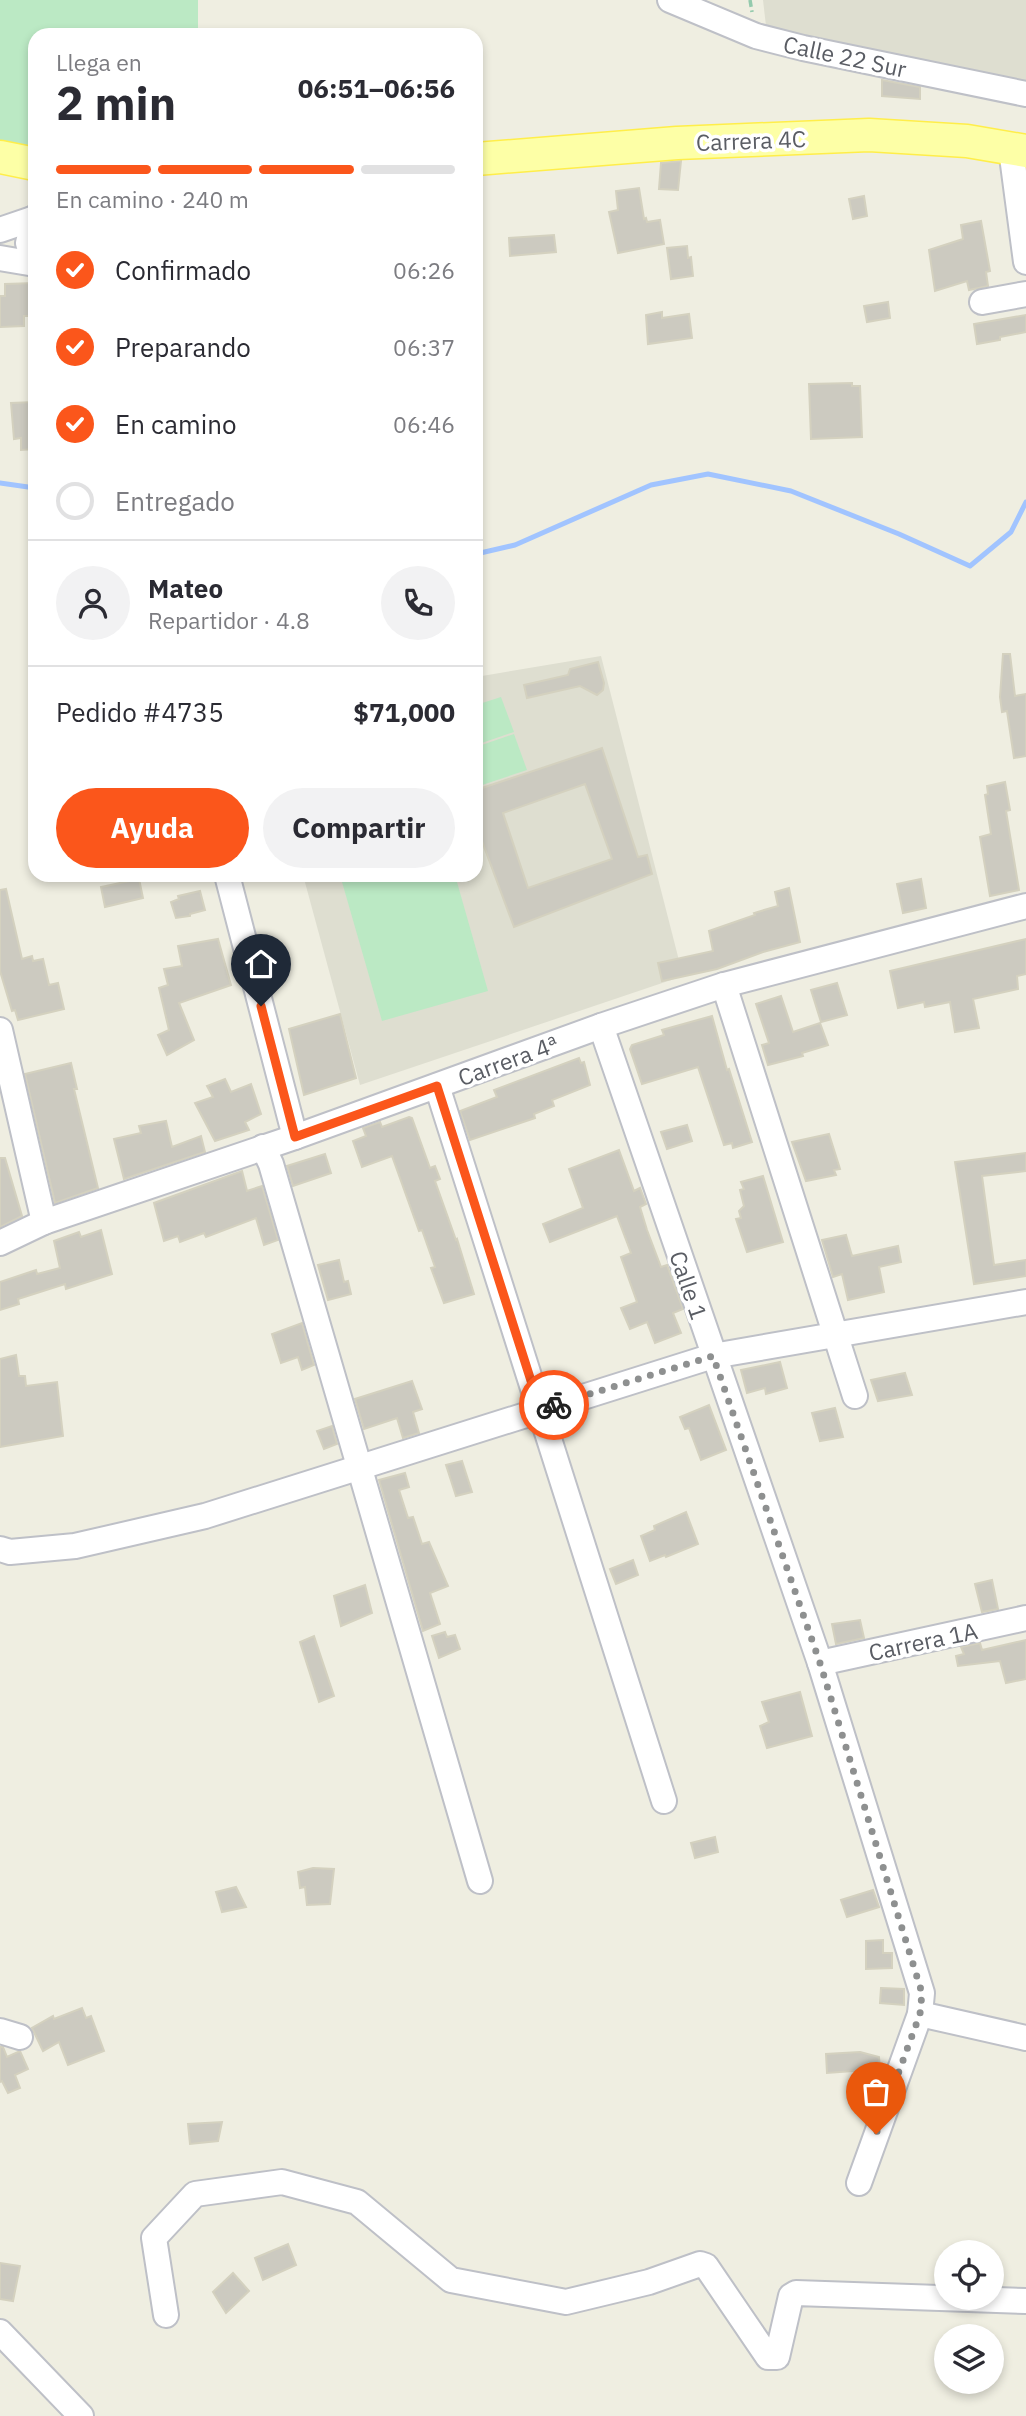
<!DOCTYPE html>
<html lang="es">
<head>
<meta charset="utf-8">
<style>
	body { margin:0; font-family:"IBM Plex Sans",sans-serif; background:#f2f2f3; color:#2b2b33; height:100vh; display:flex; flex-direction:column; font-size:26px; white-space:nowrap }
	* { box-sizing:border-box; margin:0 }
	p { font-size:23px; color:#7c7c81 }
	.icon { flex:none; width:38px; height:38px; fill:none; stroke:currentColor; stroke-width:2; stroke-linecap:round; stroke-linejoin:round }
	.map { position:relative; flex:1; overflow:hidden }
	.side { position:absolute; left:28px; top:28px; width:455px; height:854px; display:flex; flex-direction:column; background:#fff; border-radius:21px; box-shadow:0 4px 10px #0003 }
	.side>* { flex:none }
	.buttons { position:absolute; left:934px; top:2240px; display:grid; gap:14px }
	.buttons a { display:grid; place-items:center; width:70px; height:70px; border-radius:50%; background:#fff; box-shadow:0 4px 10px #0003; font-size:35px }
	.pin { position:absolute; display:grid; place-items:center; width:60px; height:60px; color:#fff; margin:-72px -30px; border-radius:50% 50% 50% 0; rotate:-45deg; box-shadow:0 0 7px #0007 }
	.pin .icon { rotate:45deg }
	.courier { position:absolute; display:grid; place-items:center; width:70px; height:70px; margin:-35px; border:5px solid #fb561b; border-radius:50%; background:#fff; color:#222; box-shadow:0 2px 9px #0007 }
	.overview em { font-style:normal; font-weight:700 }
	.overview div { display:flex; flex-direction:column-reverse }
	.overview { display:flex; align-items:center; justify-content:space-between; height:119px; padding:0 28px }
	h1 { font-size:46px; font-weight:700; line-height:52px }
	.bar { display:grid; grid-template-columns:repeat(4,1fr); gap:10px 7px; align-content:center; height:84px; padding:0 28px }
	.bar i { height:9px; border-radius:5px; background:#e1e1e2 }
	.bar .selected { background:#fb561b }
	.bar p { grid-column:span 4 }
	.line { display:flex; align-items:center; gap:18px; padding:0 28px; border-top:2px solid #e1e1e2 }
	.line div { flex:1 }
	.round { display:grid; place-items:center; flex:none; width:74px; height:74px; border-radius:37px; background:#f2f2f3 }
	ol { padding:0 28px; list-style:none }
	li { display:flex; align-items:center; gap:21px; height:77px }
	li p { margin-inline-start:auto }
	li .icon { padding:7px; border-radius:50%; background:#fb561b; color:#fff; stroke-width:4 }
	li:last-child { color:#7c7c81 }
	li i { width:38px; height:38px; border:4px solid #e1e1e2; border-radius:50% }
	.button { display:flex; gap:14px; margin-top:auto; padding:14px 28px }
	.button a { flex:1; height:80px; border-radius:42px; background:#fb561b; color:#fff; font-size:28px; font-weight:700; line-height:80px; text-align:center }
	.button a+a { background:#f2f2f3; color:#2b2b33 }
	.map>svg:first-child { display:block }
	.education { fill:#deded0 }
	.green { fill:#bbe9c4 }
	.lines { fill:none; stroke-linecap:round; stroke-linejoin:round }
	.stream { stroke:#a1c4ff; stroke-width:5 }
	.building { fill:#cccac0; stroke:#d4d1bf; stroke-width:2; fill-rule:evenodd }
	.minor-casing { stroke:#bec0c7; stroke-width:28 }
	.major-casing { stroke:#ffee4a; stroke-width:35 }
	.path { stroke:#94caad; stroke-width:3.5; stroke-dasharray:7 3.5; stroke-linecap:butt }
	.minor { stroke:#fff; stroke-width:24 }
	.major { stroke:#fdffa6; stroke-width:32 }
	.done { stroke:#8e9090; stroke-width:7; stroke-dasharray:0 12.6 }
	.route { stroke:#fb561b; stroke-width:9 }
	.labels { text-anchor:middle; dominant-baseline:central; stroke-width:7; stroke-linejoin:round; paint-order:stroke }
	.street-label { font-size:23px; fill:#5a5d64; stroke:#fff }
</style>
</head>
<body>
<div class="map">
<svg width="1026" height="2416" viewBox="0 0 1026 2416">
	<rect width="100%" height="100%" fill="#efeee1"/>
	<g class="education">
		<path d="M763,0H1026V92L766,26Z"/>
		<path d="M601,656L683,976L360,1085L303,875H476V677Z"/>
	</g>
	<g class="green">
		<path d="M0,0H198V35H35V177L0,174Z"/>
		<path d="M501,697L514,732L476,745V705Z"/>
		<path d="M514,734L527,770L476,787V747Z"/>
		<path d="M340,875H455L488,991L382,1021Z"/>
	</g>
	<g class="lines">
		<g class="stream">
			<path d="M0,483L35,488"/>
			<path d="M476,554L515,545L651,485L708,474L791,491L899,534L970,566L1011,532L1026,502"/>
		</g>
	</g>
	<g class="building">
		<path d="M882,80L920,87V99L882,96Z"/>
		<path d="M681,161L678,190L659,189L661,163Z"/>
		<path d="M639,188L644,219L646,218L647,222L660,220L664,244L618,253L609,212L618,210L616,191Z"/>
		<path d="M864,196L867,216L853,219L849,199Z"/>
		<path d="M981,221L990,271L986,272L988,286L969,290L967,281L935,291L929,250L963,239L961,225Z"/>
		<path d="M554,235L556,252L510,256L509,238Z"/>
		<path d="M687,246L688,258L691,257L693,276L671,279L667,248Z"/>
		<path d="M35,283L34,316H24V326L0,327V296H5V284Z"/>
		<path d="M888,302L890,318L867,322L864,306Z"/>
		<path d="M662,312V318L689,314L692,338L648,344L646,315Z"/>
		<path d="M1026,315V332L1000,337V340L977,344L974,324Z"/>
		<path d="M852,383V386H860L862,437L811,439L809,384Z"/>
		<path d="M35,402V449L21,450V438L14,439L11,403Z"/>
		<path d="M1003,654H1010L1015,696L1026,694V756L1014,758L1007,711L1002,712L1000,697Z"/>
		<path d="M598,662L604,683L603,690L597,695L580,686L527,698L524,685L568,675L570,669Z"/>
		<path d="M602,748L638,857L647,855L652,874L514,927L476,825V790ZM585,784L612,859L528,888L503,813Z"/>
		<path d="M1005,782L1010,810L1006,811L1019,890L990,896L980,837L991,834L985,795L988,794L987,786Z"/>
		<path d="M139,879L143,898L105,907L101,887Z"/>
		<path d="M921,879L926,908L903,913L897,884Z"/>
		<path d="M789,888L800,942L763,952L717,969L662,981L658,963L713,951L709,931L755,915L754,913L778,906L775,892Z"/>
		<path d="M6,889L22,959L32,956L33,961L43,959L49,985L58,983L64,1009L18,1020L15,1010L12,1011L0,971V890Z"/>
		<path d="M200,891L205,910L190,914V916L176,918L171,902L179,899L178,896Z"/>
		<path d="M218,939L231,985L179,1003L194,1040L167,1055L158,1035L169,1030L159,988L168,985L164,969L182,966L178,946Z"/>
		<path d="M1026,939V974L1017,976L1018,989L973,999L979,1028L955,1032L950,1002L925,1007L924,1002L898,1008L890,971Z"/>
		<path d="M837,983L847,1015L821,1022L811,990Z"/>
		<path d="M781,996L793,1032L820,1023L828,1045L802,1053L803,1056L768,1065L762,1045L769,1043L756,1004Z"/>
		<path d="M340,1014L356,1078L304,1095L289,1029Z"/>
		<path d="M712,1016L727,1070L729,1069L752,1142L733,1148L732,1143L724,1145L698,1067L642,1084L630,1049L632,1045L664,1035L662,1030Z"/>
		<path d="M579,1058L581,1063L584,1062L590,1085L552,1100L554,1106L534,1114L535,1118L470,1140L460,1111L497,1097L494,1090Z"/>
		<path d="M71,1063L77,1089H74L98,1188L55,1203L25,1074Z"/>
		<path d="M225,1079L231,1092L251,1084L261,1114L245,1122L249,1130L215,1141L195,1103L213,1097L207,1086Z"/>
		<path d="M409,1117L412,1118L430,1168L435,1166L440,1179L435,1181L456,1240L457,1239L474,1294L444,1303L431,1268L435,1267L422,1230L419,1231L392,1156L362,1167L353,1141L366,1136L363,1128L380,1122L382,1127Z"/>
		<path d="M166,1121L172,1147L201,1136L205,1152L124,1179L114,1139L141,1133L139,1126Z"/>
		<path d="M687,1125L692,1141L667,1149L661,1132Z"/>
		<path d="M829,1134L840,1169L834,1170L836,1175L806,1181L792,1142Z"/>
		<path d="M619,1150L634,1191L640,1188L646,1204L640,1207L647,1230L661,1267L667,1265L683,1309L673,1313L681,1333L655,1343L647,1322L630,1329L621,1308L637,1302L621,1257L631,1253L617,1216L550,1242L543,1224L583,1208L569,1169Z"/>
		<path d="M1026,1153V1171L982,1176L994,1265L1026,1260V1276L974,1284L955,1162Z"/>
		<path d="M325,1154L331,1173L293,1186L287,1166Z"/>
		<path d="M0,1158H5L22,1216L0,1227Z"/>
		<path d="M242,1171L247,1191L262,1186L278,1240L264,1245L256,1218L206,1237L204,1233L180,1242L178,1236L164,1241L154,1203Z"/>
		<path d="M763,1176L783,1242L747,1252L736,1219L741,1218L739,1211L744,1206L740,1190L744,1189L741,1182Z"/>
		<path d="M101,1230L112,1274L66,1289L65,1284L18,1299L19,1304L0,1310V1282L36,1270L37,1274L60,1268L54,1241L79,1232L81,1237Z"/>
		<path d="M846,1235L852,1256L898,1246L901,1262L879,1267L884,1292L848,1300L842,1274L833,1277L822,1240Z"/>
		<path d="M339,1260L344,1282L348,1281L351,1294L328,1300L318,1265Z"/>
		<path d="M302,1323L314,1365L302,1370L298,1357L281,1363L272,1334Z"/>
		<path d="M16,1355L19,1376H25L26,1386L57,1382L63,1436L0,1447V1359Z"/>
		<path d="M780,1362L787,1388L766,1394L765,1388L747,1393L741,1370Z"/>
		<path d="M905,1373L912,1395L878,1401L871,1380Z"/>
		<path d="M412,1381L422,1409L413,1412L419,1433L403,1438L397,1418L364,1429L355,1399Z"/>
		<path d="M709,1405L726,1450L701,1460L689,1428L685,1429L680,1417Z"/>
		<path d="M835,1408L843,1437L820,1441L812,1413Z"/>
		<path d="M332,1426L337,1444L324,1449L317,1431Z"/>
		<path d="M462,1461L472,1492L456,1496L446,1465Z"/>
		<path d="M405,1473L409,1487L399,1490L408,1518L413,1517L422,1544L429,1542L448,1586L430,1593L440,1624L423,1631L379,1480Z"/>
		<path d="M686,1512L698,1544L666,1557L665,1555L650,1561L641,1536L655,1530L654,1526Z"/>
		<path d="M633,1560L638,1575L616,1584L610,1569Z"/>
		<path d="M992,1580L998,1609L982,1612L975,1584Z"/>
		<path d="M365,1585L372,1613L341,1626L334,1596Z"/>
		<path d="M860,1620L864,1638L836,1644L832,1624Z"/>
		<path d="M445,1632L447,1637L455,1635L460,1649L439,1658L432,1636Z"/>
		<path d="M314,1636L334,1696L319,1702L300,1642Z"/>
		<path d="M1026,1640V1679L1006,1683L1000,1661L958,1666L956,1656L964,1654L961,1647L980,1643L982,1650Z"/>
		<path d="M800,1692L812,1736L767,1748L760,1726L769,1722L762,1702Z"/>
		<path d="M715,1837L718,1852L695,1858L691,1843Z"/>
		<path d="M313,1868L334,1869L330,1904L307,1905L305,1887L300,1888L298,1872Z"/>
		<path d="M236,1887L246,1907L222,1912L216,1892Z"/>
		<path d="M873,1890L879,1907L847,1917L841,1900Z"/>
		<path d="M883,1940V1953H892V1968L866,1969V1941Z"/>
		<path d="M881,1988L904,1989V2005L880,2003Z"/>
		<path d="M82,2008L86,2018L91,2016L104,2051L68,2065L59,2042L43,2051L32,2028L53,2016L54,2019Z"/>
		<path d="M0,2047H3L7,2057L20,2051L28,2069L15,2075L20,2088L8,2093L2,2081L0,2082Z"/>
		<path d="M860,2052L879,2057L880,2069L827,2073L826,2054Z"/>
		<path d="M222,2122L218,2141L190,2144L188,2124Z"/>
		<path d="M288,2244L296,2265L263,2280L255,2258Z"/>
		<path d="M0,2263L20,2266L13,2301L0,2299Z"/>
		<path d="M233,2273L249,2291L226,2313L213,2292Z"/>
	</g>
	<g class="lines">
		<g class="minor-casing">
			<g id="minor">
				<path d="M670,0L756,36L803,48L1026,94"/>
				<path d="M1011,149L1026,262"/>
				<path d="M34,218L28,243L34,264"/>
				<path d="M0,230L35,218"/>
				<path d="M0,258L35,264"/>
				<path d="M982,302L1026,294"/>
				<path d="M227,875L295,1137"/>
				<path d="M724,985L855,1396"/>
				<path d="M601,1026L820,1663L922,1993L920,2014L859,2183"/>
				<path d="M0,1030L44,1222"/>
				<path d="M437,1086L664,1801"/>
				<path d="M263,1147L271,1164L480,1881"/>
				<path d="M0,1243L44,1222L295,1137L601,1026L724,985L1026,906"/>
				<path d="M0,1549L10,1552L75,1546L205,1516L713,1356L1026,1302"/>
				<path d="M820,1663L1026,1618"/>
				<path d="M920,2014L1026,2038"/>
				<path d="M0,2031L20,2037"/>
				<path d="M166,2315L154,2238L195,2194L282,2182L357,2202L451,2280L566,2302L649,2282L700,2264L706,2266L768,2357H777L791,2296L796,2293L1026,2301"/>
				<path d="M0,2332L81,2416"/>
			</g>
		</g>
		<g class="major-casing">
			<g id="major">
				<path d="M0,157L35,164"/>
				<path d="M476,159L677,143L869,135L967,141L1026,151"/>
			</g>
		</g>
		<path class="path" d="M750,0L752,12"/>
		<use href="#minor" class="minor"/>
		<use href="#major" class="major"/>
	</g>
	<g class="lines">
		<path class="done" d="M554,1405L713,1356L820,1663L922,1993L920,2014L876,2134"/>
		<path class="route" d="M261,1006L295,1137L437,1086L540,1409L554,1405"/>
	</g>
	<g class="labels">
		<g class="street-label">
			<text transform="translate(845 56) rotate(12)">Calle 22 Sur</text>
			<text transform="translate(751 140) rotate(-2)">Carrera 4C</text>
			<text transform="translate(508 1060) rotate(-20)">Carrera 4ª</text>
			<text transform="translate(689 1285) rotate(71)">Calle 1</text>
			<text transform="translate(923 1641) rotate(-12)">Carrera 1A</text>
		</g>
	</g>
</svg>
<div class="buttons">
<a><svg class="icon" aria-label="locate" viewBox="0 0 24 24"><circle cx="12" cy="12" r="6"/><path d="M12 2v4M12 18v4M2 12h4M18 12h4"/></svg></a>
<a><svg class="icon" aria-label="layers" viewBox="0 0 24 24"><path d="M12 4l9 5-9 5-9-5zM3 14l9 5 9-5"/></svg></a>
</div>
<div class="pin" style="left:876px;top:2134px;background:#ea580c"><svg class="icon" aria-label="bag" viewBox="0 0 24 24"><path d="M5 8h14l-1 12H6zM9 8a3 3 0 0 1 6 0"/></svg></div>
<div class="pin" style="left:261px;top:1006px;background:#1f2937"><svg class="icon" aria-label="home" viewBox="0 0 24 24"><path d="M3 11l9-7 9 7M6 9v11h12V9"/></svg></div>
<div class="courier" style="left:554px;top:1405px"><svg class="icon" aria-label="bike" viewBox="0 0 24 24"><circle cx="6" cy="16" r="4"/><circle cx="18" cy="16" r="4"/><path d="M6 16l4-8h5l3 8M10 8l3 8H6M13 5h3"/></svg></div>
<section class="side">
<div class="overview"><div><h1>2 min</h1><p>Llega en</p></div><em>06:51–06:56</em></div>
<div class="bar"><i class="selected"></i><i class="selected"></i><i class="selected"></i><i></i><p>En camino · 240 m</p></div>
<ol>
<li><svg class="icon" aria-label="check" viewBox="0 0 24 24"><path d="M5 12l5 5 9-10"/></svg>Confirmado<p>06:26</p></li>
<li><svg class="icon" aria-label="check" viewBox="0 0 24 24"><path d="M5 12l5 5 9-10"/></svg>Preparando<p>06:37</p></li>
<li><svg class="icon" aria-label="check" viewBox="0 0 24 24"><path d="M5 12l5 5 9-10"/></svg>En camino<p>06:46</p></li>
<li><i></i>Entregado</li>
</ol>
<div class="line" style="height:126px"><a class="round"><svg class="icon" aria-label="person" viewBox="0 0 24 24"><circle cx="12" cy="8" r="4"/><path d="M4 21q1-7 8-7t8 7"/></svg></a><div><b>Mateo</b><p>Repartidor · 4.8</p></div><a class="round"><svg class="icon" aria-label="phone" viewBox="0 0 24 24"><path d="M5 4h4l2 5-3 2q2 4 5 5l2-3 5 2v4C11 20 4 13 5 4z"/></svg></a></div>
<div class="line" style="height:91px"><div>Pedido #4735</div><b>$71,000</b></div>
<div class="button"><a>Ayuda</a><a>Compartir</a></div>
</section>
</div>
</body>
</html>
